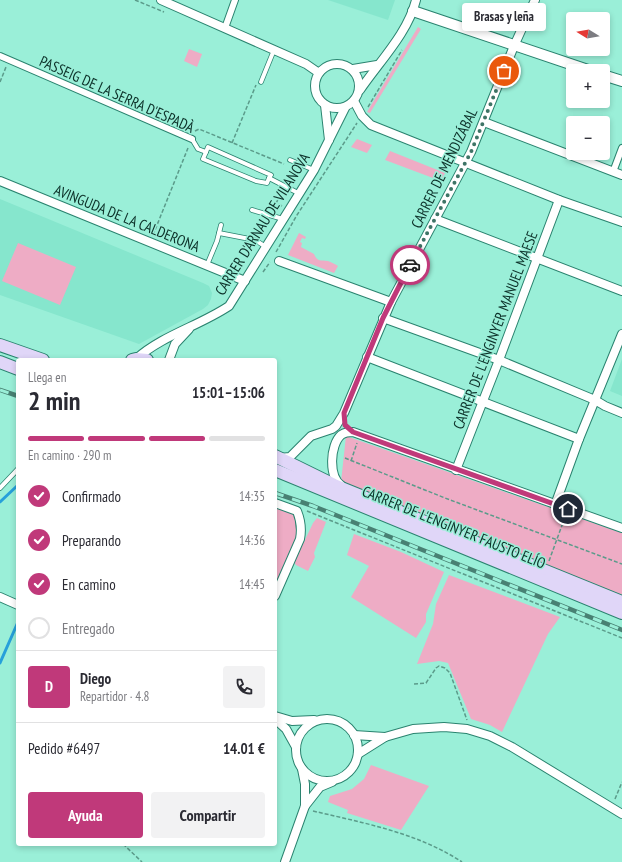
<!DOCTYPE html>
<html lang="es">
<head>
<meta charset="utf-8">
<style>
	body { margin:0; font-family:"PT Sans Narrow",sans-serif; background:#f2f2f3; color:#2b2b33; height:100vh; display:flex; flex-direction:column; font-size:15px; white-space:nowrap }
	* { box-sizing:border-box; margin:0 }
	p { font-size:13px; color:#7c7c81 }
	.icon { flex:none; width:22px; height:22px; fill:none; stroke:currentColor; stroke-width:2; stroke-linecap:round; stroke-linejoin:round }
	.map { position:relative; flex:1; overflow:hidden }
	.sheet { position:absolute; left:16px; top:358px; width:261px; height:488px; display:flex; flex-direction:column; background:#fff; border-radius:4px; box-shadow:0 2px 6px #0003 }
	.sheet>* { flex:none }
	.needle { width:26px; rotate:281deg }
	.tools { position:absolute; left:566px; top:12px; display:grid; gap:8px }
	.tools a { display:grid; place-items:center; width:44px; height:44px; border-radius:4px; background:#fff; box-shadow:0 2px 6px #0003; font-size:20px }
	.pin { position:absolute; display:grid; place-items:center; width:34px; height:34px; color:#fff; margin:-17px; border:2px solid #fff; border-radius:50%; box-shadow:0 1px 4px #0007 }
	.courier { position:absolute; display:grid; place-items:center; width:40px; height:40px; margin:-20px; border:3px solid #c0397a; border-radius:50%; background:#fff; color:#222; box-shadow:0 1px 5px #0007 }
	.bubble { position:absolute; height:28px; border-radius:4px; background:#fff; box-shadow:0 2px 6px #0003; font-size:13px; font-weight:700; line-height:28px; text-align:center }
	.overview em { font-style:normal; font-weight:700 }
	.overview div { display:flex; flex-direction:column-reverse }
	.overview { display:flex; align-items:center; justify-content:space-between; height:68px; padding:0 12px }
	h1 { font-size:26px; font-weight:700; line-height:30px }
	.bar { display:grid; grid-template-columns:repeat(4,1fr); gap:6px 4px; align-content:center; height:48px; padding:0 12px }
	.bar i { height:5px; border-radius:3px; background:#e1e1e2 }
	.bar .active { background:#c0397a }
	.bar p { grid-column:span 4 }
	.line { display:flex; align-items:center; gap:10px; padding:0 12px; border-top:1px solid #e1e1e2 }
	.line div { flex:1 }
	.round { display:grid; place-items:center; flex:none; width:42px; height:42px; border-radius:4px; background:#f2f2f3 }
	ol { padding:0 12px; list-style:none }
	li { display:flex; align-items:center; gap:12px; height:44px }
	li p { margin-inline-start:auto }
	li .icon { padding:4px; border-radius:50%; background:#c0397a; color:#fff; stroke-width:4 }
	li:last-child { color:#7c7c81 }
	li i { width:22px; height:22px; border:2px solid #e1e1e2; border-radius:50% }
	.primary-button { display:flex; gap:8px; margin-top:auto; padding:8px 12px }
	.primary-button a { flex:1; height:46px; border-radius:4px; background:#c0397a; color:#fff; font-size:16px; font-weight:700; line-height:46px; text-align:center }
	.primary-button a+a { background:#f2f2f3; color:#2b2b33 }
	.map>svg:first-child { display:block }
	.built { fill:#86e6cd }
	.green { fill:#eeacc5 }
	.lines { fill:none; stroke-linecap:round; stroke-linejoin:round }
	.stream { stroke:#26a0da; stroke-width:3 }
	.service-casing { stroke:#2a836f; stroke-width:5.5 }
	.pedestrian-casing { stroke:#2a836f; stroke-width:8 }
	.minor-casing { stroke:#2a836f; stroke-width:10 }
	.tertiary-casing { stroke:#2a836f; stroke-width:12 }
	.secondary-casing { stroke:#2a836f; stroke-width:14 }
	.path { stroke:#5b9b8a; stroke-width:1.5; stroke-dasharray:4 2; stroke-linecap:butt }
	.service { stroke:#fff; stroke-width:4 }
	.pedestrian { stroke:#fff; stroke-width:6 }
	.minor { stroke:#fff; stroke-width:8 }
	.tertiary { stroke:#fff; stroke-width:10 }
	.secondary { stroke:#e0d6f8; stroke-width:12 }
	.rail-casing { stroke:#488173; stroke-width:4.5 }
	.rail { stroke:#9aefd8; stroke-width:3; stroke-dasharray:9; stroke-linecap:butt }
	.done { stroke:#3e7466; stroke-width:4; stroke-dasharray:0 7.2 }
	.route { stroke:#c0397a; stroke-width:5 }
	.labels { text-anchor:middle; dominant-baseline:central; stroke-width:3; stroke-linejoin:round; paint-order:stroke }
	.street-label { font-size:15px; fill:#0c3129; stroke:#9aefd8 }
</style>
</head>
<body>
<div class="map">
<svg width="622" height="862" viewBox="0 0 622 862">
	<rect width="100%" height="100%" fill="#9aefd8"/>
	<g class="built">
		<path d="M328,0H395L388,20Z"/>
		<path d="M0,199L203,283L209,286L212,293L211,299L208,305L203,309L139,344L0,295Z"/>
		<path d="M622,359V396L610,391Z"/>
	</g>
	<g class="green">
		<path d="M418,27L421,29L370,113L367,112Z"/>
		<path d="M189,49L202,54L197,67L184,61Z"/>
		<path d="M357,139L372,145L367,153L351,147Z"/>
		<path d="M390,151L445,173L441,181L385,160Z"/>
		<path d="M299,233L306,237L305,239L302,238L300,242L302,243L301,247L314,254C317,262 321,260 328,261C331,262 335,264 338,266L334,273L288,255Z"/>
		<path d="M18,243L76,267L60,305L2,281Z"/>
		<path d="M346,436L622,533V595L546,566L341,482Z"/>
		<path d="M275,507L294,513C295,516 297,519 297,522C301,540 283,569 275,585Z"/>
		<path d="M317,518L326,522L314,553L315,557L308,571L296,565L294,562L301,544L304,542L313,523Z"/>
		<path d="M354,534L401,552L444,572L426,614V622L416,638L351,597L369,566L347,555Z"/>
		<path d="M449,575L560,617L548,634L502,732L490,725L471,719L448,663L439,661L417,664L433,624L436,604Z"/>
		<path d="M371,765L429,786L401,830L347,813L348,810L328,802L330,796L352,789L364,779Z"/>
	</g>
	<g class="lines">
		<g class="stream">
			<path d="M0,502L18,485"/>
			<path d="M0,663L18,622"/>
		</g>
		<g class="service-casing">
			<g id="service">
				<path d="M261,82L274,50"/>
				<path d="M192,139L198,149L206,152L208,147L271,175L269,178L300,194"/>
				<path d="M206,152L203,159L256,181L267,183L269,178"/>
				<path d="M290,160L314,170"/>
				<path d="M252,210L283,219"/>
				<path d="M219,233L255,240L266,247"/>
				<path d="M207,265L217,241L221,225"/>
				<path d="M0,488L18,469"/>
			</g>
		</g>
		<g class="pedestrian-casing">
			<g id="pedestrian">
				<path d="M225,28L235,0"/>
				<path d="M0,56L192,139"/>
				<path d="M613,172L622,148"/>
			</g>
		</g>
		<g class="minor-casing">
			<g id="minor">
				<path d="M161,0L306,64L319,73"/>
				<circle cx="337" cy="86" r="22"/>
				<path d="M353,69L377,65"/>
				<path d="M360,90C379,62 408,33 416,0"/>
				<path d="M354,101L362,116L371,125L559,200L622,222"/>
				<path d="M325,105L329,140"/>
				<path d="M484,122L622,175"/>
				<path d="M0,181L245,281"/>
				<path d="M435,219L622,291"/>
				<path d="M279,261L391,302"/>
				<path d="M383,318L499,360L595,400L605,406L622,413"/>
				<path d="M367,357L579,439"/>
				<path d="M136,359C163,335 199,326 229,306L314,170L345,108"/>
				<path d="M169,360L175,344L189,329"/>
				<path d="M279,458L290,457L311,436L332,429L336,426L344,413L391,302L471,152L514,46L535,0"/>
				<path d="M456,470L499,360L559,200"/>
				<path d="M342,486C328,477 330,445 341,435C345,432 348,432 353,432L622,528"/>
				<path d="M275,503L297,511C301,521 302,529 300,539L275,596"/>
				<path d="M555,505L579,439L622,334"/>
				<path d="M0,597L18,605"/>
				<path d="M275,716L292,721L314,720"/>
				<path d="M275,719L286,729L296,747"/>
				<circle cx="327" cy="750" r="31"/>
				<path d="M354,735L385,737"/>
				<path d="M358,754L385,737L413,729L444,727L467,729L490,736L512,747L622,814"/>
				<path d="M305,806L320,787L332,782"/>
				<path d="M285,862L305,806V784L302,769"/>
			</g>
		</g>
		<g class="tertiary-casing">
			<g id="tertiary">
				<path d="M413,11L591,71"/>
				<path d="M603,75L622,81"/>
			</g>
		</g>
		<g class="secondary-casing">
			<g id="secondary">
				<path d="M0,345L43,360"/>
				<path d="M132,360L136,359L147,360"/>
				<path d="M0,362L18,369"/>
				<path d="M275,456L334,485L622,602"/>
				<path d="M275,470L622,613"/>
			</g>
		</g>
		<g class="path">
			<path d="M135,0L164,12"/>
			<path d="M0,82L6,67"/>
			<path d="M368,107L402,50"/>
			<path d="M195,131L199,129L284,164"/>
			<path d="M232,143L256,85"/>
			<path d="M290,182L295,174L294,169"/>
			<path d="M282,206L276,203L282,193"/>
			<path d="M153,235L188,148"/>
			<path d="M276,252L297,215L357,123"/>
			<path d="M263,272L270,262"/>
			<path d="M345,458L445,498L622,564"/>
			<path d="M351,461L357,443"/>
			<path d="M307,511L622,638"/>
			<path d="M549,561L565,517"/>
			<path d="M414,684L426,683L436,668L439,666L445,668L450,673L467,720"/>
			<path d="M615,799L622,782"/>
			<path d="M313,811C364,823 418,833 462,862"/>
			<path d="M123,844L142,862"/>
		</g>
		<use href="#service" class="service"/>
		<use href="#pedestrian" class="pedestrian"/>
		<use href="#minor" class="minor"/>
		<use href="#tertiary" class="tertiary"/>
		<use href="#secondary" class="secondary"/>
		<g class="rail-casing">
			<g id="rail">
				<path d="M0,390L18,396"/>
				<path d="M275,493L313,506L622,630"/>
			</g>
		</g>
		<use href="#rail" class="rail"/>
	</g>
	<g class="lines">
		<path class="done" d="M410,265L471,152L504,71"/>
		<path class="route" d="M410,265L383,318L344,413L345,425L353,432L568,509"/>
	</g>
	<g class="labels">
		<g class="street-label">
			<text transform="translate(117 94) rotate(24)">PASSEIG DE LA SERRA D'ESPADÀ</text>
			<text transform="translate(444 168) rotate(-64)">CARRER DE MENDIZÁBAL</text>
			<text transform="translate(127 218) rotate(22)">AVINGUDA DE LA CALDERONA</text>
			<text transform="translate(262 224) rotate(-58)">CARRER D'ARNAU DE VILANOVA</text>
			<text transform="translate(495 330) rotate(-69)">CARRER DE L'ENGINYER MANUEL MAESE</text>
			<text transform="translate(454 527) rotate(22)">CARRER DE L'ENGINYER FAUSTO ELÍO</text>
		</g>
	</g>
</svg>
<div class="tools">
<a><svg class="needle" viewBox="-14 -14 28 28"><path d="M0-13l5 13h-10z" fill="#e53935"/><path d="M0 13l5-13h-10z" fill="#7c7c81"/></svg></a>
<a>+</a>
<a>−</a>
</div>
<div class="pin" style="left:504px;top:71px;background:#ea580c"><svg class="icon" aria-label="bag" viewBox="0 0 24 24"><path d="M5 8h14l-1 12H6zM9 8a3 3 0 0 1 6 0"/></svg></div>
<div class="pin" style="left:568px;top:509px;background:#1f2937"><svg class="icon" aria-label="home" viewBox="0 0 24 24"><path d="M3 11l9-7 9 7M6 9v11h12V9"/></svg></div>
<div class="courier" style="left:410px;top:265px"><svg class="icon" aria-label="car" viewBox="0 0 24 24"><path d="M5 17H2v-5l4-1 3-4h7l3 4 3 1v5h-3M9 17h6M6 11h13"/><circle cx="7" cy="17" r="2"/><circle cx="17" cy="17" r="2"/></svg></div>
<div class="bubble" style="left:462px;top:3px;width:84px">Brasas y leña</div>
<section class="sheet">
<div class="overview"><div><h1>2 min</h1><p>Llega en</p></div><em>15:01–15:06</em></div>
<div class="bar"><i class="active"></i><i class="active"></i><i class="active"></i><i></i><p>En camino · 290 m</p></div>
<ol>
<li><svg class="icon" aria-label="check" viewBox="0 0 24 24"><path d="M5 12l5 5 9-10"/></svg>Confirmado<p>14:35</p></li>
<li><svg class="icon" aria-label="check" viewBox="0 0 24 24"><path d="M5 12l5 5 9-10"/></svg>Preparando<p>14:36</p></li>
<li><svg class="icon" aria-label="check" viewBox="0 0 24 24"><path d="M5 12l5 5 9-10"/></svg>En camino<p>14:45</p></li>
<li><i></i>Entregado</li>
</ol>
<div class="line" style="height:72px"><b class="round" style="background:#c0397a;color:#fff">D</b><div><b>Diego</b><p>Repartidor · 4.8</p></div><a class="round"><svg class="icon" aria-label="phone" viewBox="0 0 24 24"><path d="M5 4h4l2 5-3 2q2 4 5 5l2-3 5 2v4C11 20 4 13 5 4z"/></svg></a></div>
<div class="line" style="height:52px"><div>Pedido #6497</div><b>14.01 €</b></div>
<div class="primary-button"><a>Ayuda</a><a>Compartir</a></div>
</section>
</div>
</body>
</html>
